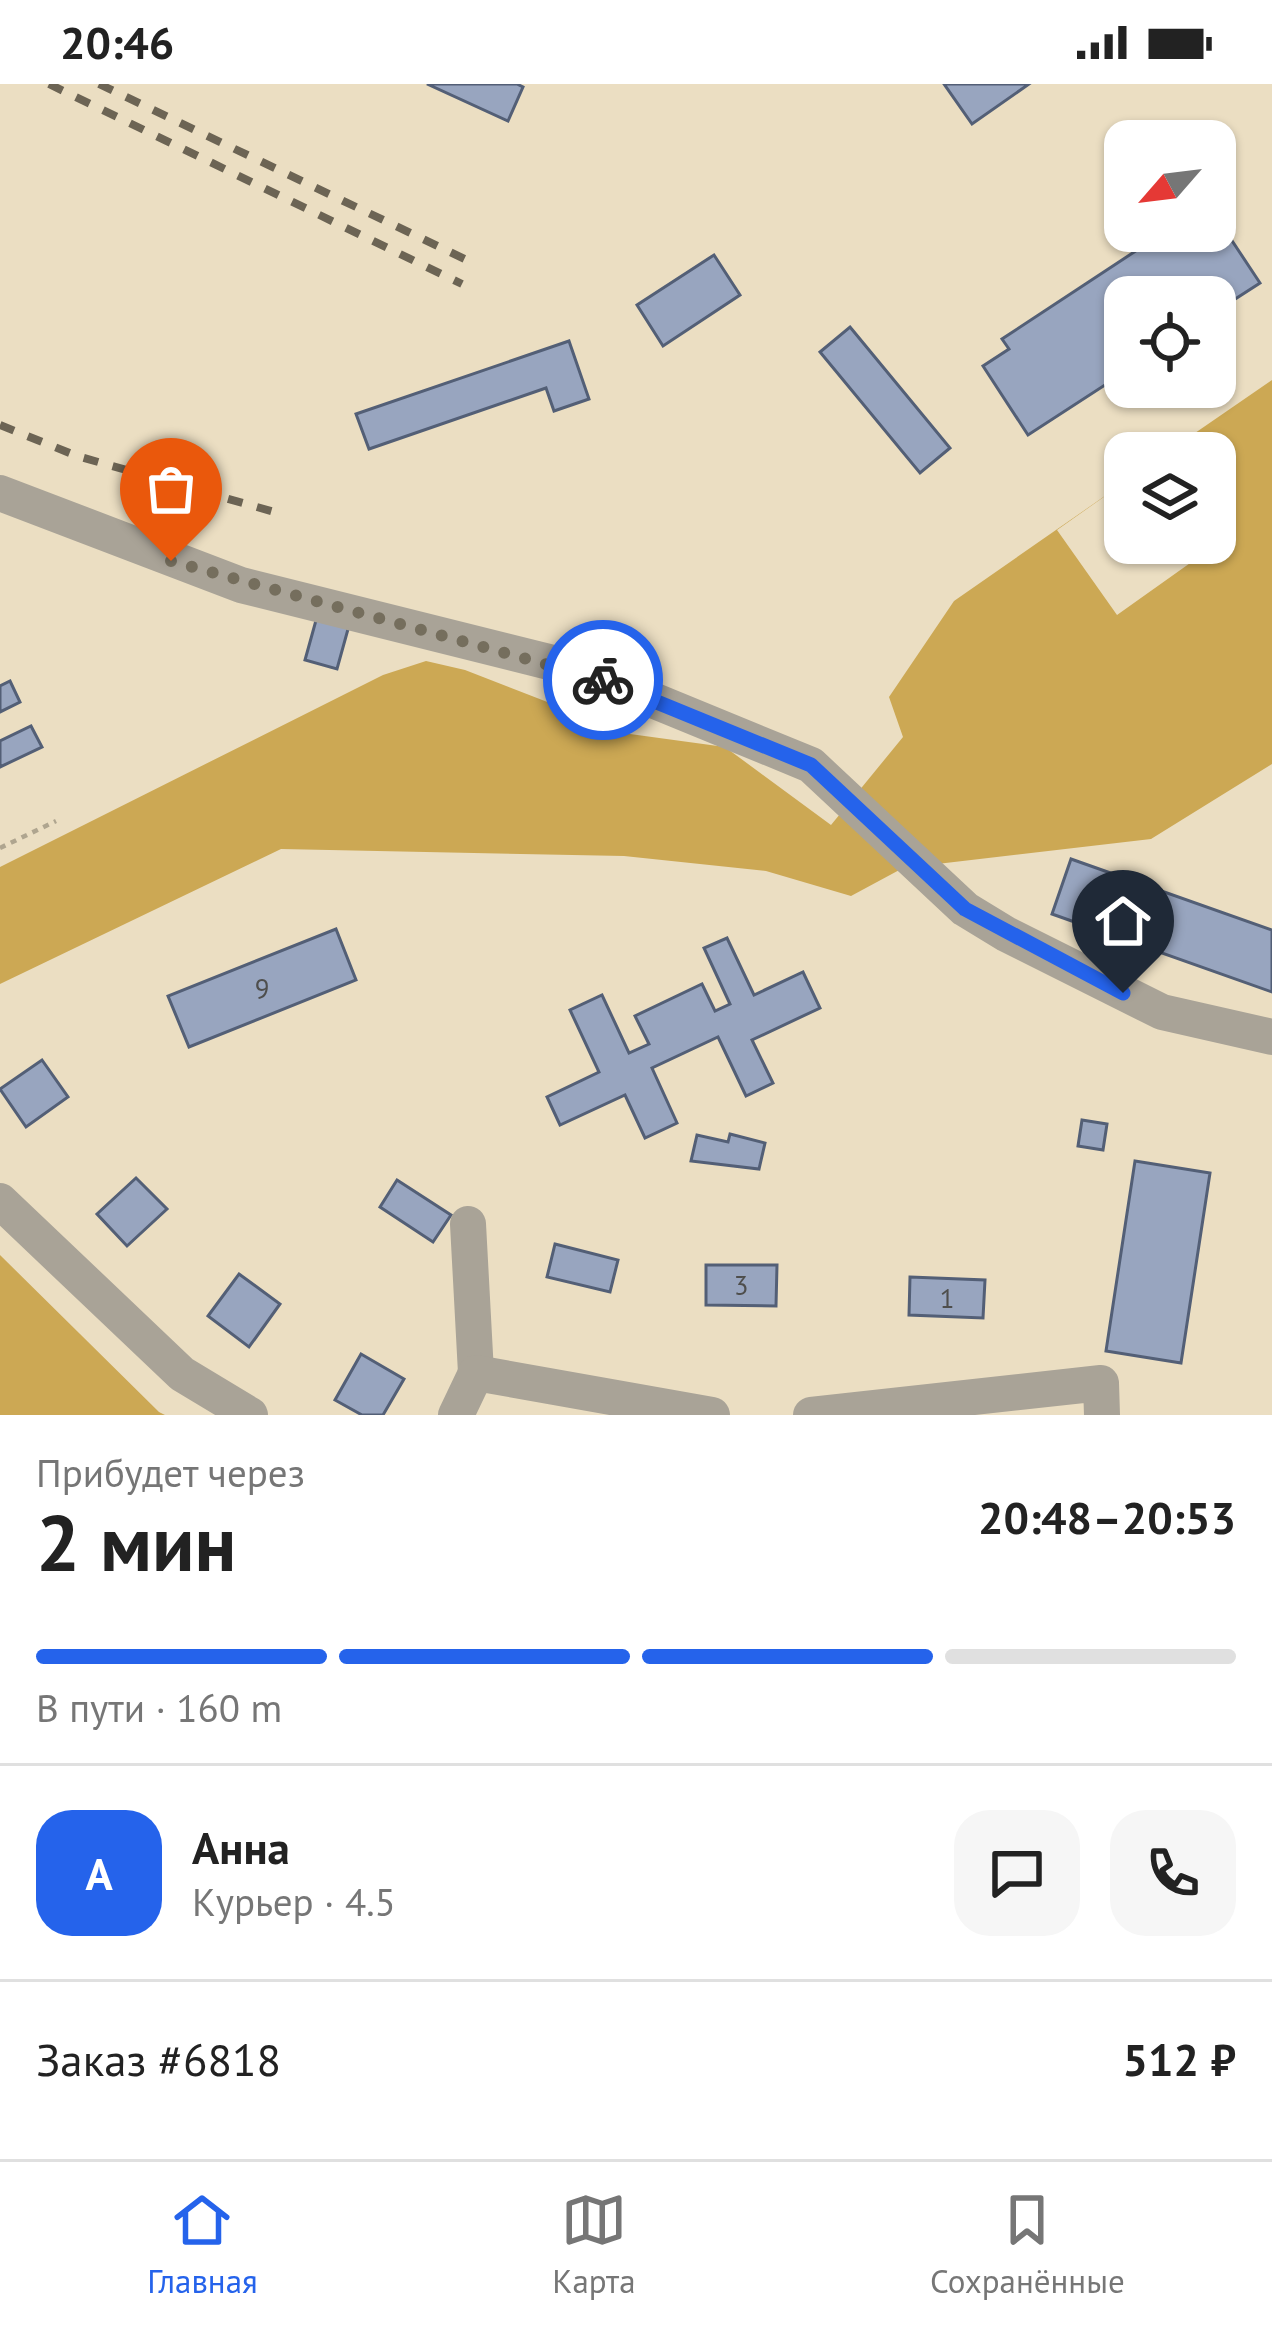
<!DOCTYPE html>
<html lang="ru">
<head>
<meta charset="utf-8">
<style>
	body { margin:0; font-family:"PT Sans",sans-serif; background:#f6f6f6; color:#222; height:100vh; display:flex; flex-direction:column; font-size:45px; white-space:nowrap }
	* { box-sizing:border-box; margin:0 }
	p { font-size:39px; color:#767676 }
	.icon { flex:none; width:66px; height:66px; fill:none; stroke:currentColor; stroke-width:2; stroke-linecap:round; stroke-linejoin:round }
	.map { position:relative; height:1331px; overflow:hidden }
	.drawer { display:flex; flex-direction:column; background:#fff; flex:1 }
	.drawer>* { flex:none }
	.needle { width:78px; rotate:242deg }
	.buttons { position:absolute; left:1104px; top:36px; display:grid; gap:24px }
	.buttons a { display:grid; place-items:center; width:132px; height:132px; border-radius:24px; background:#fff; box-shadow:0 3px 9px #0004; font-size:60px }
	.pin { position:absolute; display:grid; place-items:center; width:102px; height:102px; color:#fff; margin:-123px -51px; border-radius:50% 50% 50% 0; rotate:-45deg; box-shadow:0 0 12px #0007 }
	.pin .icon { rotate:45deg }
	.courier { position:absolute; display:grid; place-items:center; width:120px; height:120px; margin:-60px; border:9px solid #2563eb; border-radius:50%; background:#fff; color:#222; box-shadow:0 3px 15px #0007 }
	.head em { font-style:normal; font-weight:700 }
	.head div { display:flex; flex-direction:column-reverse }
	.head { display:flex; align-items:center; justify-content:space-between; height:204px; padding:0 36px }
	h1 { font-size:78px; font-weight:700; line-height:90px }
	.bar { display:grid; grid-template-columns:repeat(4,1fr); gap:18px 12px; align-content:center; height:144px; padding:0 36px }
	.bar i { height:15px; border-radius:9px; background:#e0e0e0 }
	.bar .current { background:#2563eb }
	.bar p { grid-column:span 4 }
	.line { display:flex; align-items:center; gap:30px; padding:0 36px; border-top:3px solid #e0e0e0 }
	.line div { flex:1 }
	.round { display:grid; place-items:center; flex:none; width:126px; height:126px; border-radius:36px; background:#f6f6f6 }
	.status { display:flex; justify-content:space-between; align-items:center; height:84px; padding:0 60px; background:#fff; direction:ltr }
	.status svg { height:33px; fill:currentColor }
	.menu { display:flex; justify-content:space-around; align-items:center; height:168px; border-top:3px solid #e0e0e0; background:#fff; font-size:33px; color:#767676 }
	.menu a { display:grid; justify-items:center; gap:6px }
	.menu .current { color:#2563eb }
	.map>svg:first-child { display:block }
	.water { fill:#cca854 }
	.pier { fill:#ebdec2 }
	.building { fill:#98a5bf; stroke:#535f76; stroke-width:3 }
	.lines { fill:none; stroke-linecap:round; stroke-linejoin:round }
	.path { stroke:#afa58f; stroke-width:4.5; stroke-dasharray:6 6; stroke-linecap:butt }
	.minor { stroke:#a9a397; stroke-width:36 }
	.rail { stroke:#6c6454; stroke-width:8; stroke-dasharray:15 15; stroke-linecap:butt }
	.done { stroke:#756e5d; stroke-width:12; stroke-dasharray:0 21.6 }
	.route { stroke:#2563eb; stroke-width:15 }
	.labels { text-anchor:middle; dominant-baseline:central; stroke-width:10; stroke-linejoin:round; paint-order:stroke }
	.number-label { font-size:27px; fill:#4e4e4c }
</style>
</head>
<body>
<div class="status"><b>20:46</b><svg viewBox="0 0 49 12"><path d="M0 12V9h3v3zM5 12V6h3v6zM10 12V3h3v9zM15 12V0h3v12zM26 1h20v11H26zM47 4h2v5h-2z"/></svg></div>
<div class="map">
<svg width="1272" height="1331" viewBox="0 0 1272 1331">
	<rect width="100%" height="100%" fill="#ebdec2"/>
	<g class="water">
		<path d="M1272,296V680L1151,755L903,784L851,812L766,787L624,772L281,765L0,900V783L383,591L426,577L465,586L630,650L725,663L831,741L903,653L889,613L954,517L1125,398V459H1215V369H1166Z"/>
		<path d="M0,1171L159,1328L165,1331H0Z"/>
	</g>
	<path class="pier" d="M1125,398V459H1180L1193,477L1117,531L1057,446Z"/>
	<g class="building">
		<path d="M427,0H517L523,3L508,37Z"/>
		<path d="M944,0H1029L972,40Z"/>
		<path d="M1215,131L1260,199L1215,228V213H1125V288L1028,351L983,282L1009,265L1002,255L1166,147H1215Z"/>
		<path d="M714,171L740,211L663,262L637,221Z"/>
		<path d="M850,243L950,364L920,389L820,268Z"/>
		<path d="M569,257L589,315L554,327L546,304L369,365L356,330Z"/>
		<path d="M318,529L350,538L337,585L305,576Z"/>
		<path d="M10,597L20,618L0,628V602Z"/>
		<path d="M31,642L42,663L0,683V657Z"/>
		<path d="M1071,775L1272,846V908L1052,830Z"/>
		<path d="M336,845L356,896L189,963L168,912Z"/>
		<path d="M727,854L754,911L803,888L820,924L752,956L773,999L746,1012L718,953L652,984L677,1039L645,1054L625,1011L560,1041L547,1013L599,988L570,926L602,911L629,969L649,960L635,932L702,900L715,927L730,920L704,864Z"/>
		<path d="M42,976L68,1013L26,1043L0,1005Z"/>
		<path d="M1082,1036L1107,1040L1103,1066L1078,1062Z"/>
		<path d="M730,1050L765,1059L759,1085L691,1077L697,1051L728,1058Z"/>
		<path d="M1135,1077L1210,1089L1181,1279L1106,1267Z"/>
		<path d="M136,1094L167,1125L127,1162L97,1130Z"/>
		<path d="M397,1096L451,1131L433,1158L380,1123Z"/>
		<path d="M555,1160L618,1176L610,1208L547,1193Z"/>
		<path d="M706,1181H777L776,1222L706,1221Z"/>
		<path d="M239,1190L280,1220L249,1263L208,1232Z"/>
		<path d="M910,1193L985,1196L983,1234L909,1231Z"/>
		<path d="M361,1270L404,1295L383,1331H362L335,1316Z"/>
	</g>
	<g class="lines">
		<path class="path" d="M0,764L56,737"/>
		<g class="minor">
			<path d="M0,409L241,501L577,585L811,681L965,825L1006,850L1162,928L1272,953"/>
			<path d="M0,1117L182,1290L250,1331"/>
			<path d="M468,1140L476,1289"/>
			<path d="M456,1331L476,1289L712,1331"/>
			<path d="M811,1331L1101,1299L1102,1331"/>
		</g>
		<g class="rail">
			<path d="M49,0L462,200"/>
			<path d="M99,0L471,178"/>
			<path d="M0,341L77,372L278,429"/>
		</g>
	</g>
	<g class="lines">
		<path class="done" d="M171,477L603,596"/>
		<path class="route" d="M603,596L811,681L965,825L1123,909"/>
	</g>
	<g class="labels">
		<g class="number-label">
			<text x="262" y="904">9</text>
			<text x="741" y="1201">3</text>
			<text x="947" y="1214">1</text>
		</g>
	</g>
</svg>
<div class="buttons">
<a><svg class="needle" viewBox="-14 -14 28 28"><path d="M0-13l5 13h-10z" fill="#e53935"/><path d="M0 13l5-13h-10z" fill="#767676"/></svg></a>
<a><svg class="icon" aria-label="locate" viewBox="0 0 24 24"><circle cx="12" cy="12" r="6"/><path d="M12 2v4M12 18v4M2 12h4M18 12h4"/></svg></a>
<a><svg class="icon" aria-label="layers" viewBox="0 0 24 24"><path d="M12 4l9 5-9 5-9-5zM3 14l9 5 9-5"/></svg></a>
</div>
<div class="pin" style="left:171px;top:477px;background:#ea580c"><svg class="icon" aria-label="bag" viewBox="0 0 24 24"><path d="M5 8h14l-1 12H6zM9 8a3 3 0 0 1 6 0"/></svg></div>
<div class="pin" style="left:1123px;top:909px;background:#1f2937"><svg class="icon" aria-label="home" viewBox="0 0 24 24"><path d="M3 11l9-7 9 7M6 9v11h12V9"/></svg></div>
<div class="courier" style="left:603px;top:596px"><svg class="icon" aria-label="bike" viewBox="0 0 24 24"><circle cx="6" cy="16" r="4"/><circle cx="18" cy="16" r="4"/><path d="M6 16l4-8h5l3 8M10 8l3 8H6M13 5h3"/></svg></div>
</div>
<section class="drawer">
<div class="head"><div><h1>2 мин</h1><p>Прибудет через</p></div><em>20:48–20:53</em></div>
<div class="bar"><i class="current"></i><i class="current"></i><i class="current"></i><i></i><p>В пути · 160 m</p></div>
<div class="line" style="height:216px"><b class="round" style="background:#2563eb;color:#fff">А</b><div><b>Анна</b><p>Курьер · 4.5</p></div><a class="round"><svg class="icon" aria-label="chat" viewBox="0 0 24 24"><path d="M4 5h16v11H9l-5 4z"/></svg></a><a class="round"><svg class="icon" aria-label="phone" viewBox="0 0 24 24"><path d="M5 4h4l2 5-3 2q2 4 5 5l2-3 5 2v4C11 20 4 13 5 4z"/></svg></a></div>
<div class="line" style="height:156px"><div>Заказ #6818</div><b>512 ₽</b></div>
</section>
<nav class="menu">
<a class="current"><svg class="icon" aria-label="home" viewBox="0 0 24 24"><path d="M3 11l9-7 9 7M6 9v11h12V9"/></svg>Главная</a>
<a><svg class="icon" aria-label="map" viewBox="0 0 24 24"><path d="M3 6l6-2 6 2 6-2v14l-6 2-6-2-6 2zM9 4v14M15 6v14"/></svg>Карта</a>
<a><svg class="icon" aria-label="saved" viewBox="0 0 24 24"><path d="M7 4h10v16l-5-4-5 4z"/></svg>Сохранённые</a>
</nav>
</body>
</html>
